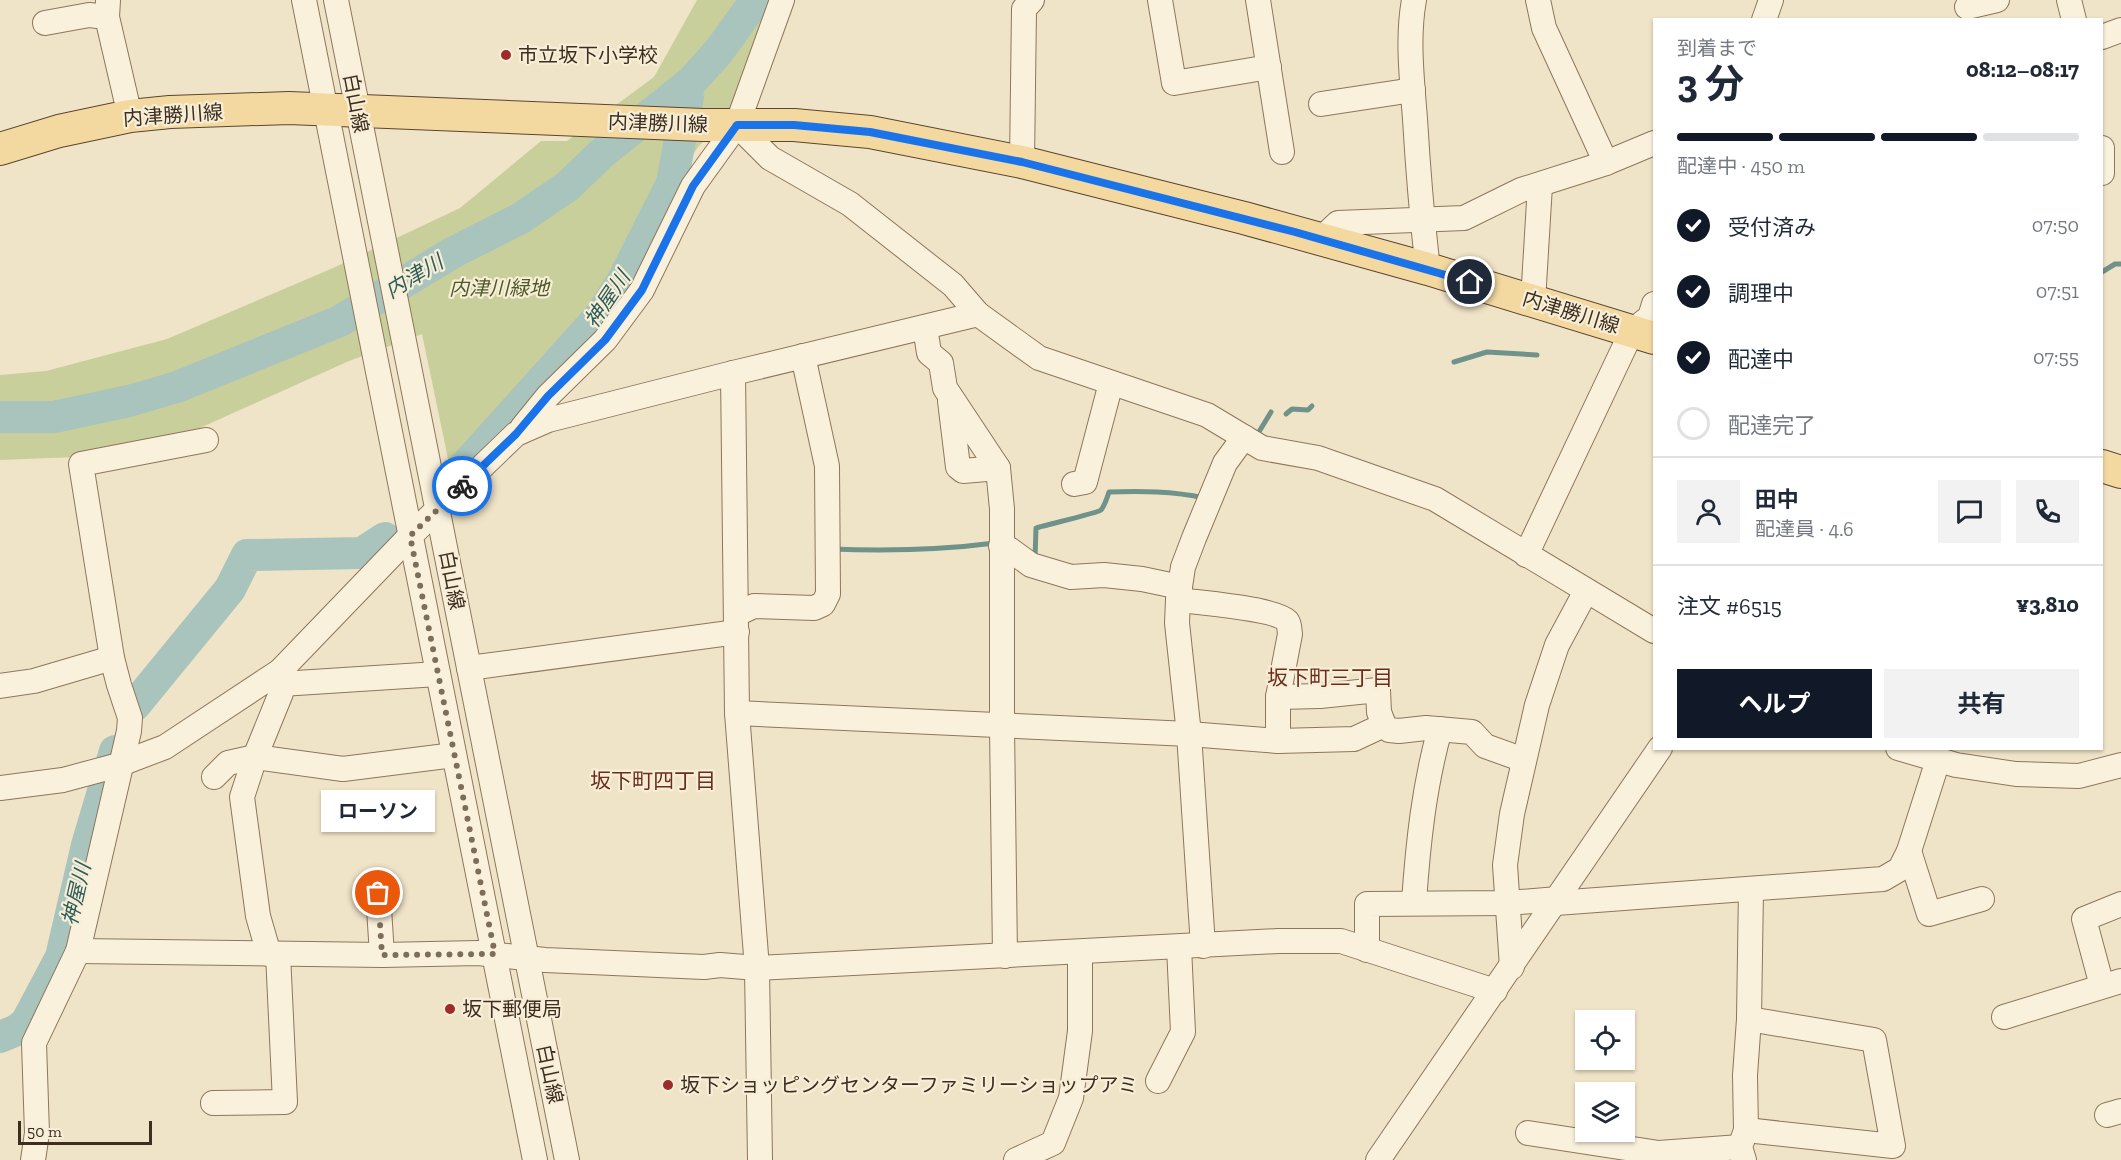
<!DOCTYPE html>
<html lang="ja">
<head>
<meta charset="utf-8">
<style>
	body { margin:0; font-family:"Zilla Slab","Noto Sans JP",serif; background:#f2f2f3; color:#1f2937; height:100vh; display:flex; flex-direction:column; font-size:22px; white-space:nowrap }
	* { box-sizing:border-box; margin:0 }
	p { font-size:20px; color:#747a83 }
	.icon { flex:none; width:33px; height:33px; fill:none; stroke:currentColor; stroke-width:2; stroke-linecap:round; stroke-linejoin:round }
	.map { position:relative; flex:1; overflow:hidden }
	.sheet { position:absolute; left:1653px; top:18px; width:450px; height:732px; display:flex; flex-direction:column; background:#fff; border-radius:0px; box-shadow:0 2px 4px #0004 }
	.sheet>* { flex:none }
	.buttons { position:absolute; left:1575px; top:1010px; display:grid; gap:12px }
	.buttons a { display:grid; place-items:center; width:60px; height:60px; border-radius:0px; background:#fff; box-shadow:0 2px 4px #0004; font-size:30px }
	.scale { position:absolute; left:18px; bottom:15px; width:134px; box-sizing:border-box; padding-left:6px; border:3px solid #3d2e20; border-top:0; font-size:16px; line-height:21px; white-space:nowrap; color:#3d2e20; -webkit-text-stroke:4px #f7eed8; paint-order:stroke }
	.pin { position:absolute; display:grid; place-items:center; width:51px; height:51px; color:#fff; margin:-26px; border:3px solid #fff; border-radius:50%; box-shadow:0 2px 6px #0007 }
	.courier { position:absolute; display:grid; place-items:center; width:60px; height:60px; margin:-30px; border:4px solid #1a73e8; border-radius:50%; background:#fff; color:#222; box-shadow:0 2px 8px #0007 }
	.bubble { position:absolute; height:42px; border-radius:0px; background:#fff; box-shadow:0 2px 4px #0004; font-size:20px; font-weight:700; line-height:42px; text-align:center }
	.headline em { font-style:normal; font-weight:700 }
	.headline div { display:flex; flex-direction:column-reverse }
	.headline { display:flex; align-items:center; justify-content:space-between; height:102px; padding:0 24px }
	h1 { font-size:39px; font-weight:700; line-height:45px }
	.bar { display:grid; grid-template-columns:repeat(4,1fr); gap:9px 6px; align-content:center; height:72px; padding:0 24px }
	.bar i { height:8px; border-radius:4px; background:#e0e1e3 }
	.bar .selected { background:#111827 }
	.bar p { grid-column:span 4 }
	.line { display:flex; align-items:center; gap:15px; padding:0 24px; border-top:2px solid #e0e1e3 }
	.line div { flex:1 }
	.round { display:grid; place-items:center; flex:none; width:63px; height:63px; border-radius:0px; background:#f2f2f3 }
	ol { padding:0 24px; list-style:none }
	li { display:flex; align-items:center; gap:18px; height:66px }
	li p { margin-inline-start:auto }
	li .icon { padding:6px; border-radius:50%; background:#111827; color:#fff; stroke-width:4 }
	li:last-child { color:#747a83 }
	li i { width:33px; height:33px; border:3px solid #e0e1e3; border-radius:50% }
	.action { display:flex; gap:12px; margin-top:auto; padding:12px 24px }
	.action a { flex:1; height:69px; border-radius:0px; background:#111827; color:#fff; font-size:24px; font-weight:700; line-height:69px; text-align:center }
	.action a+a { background:#f2f2f3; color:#1f2937 }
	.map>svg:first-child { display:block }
	.green { fill:#c9cf9b }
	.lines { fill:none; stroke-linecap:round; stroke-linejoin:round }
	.stream { stroke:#6f938a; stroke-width:5 }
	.river { stroke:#a9c4bc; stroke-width:32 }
	.minor-casing { stroke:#8d765c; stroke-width:26 }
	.major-casing { stroke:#5b4430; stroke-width:34 }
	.minor { stroke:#faf1dc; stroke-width:24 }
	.major { stroke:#f3d9a0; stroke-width:32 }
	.done { stroke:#7c6e5b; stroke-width:6; stroke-dasharray:0 10.8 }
	.route { stroke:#1a73e8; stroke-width:8 }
	.poi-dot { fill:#9e2a2b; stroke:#f7eed8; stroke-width:2 }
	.labels { text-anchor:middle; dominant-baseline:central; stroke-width:4.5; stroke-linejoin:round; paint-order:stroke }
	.poi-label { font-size:20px; fill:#3d2e20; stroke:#f7eed8; text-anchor:start }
	.street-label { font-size:20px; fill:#3d2e20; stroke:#f7eed8 }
	.park-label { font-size:20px; font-style:italic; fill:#4d5a26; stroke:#f7eed8 }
	.water-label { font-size:21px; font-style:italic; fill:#2f5d5a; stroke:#f7eed8 }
	.neighbourhood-label { font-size:21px; fill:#6b2e1e; stroke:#f7eed8 }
</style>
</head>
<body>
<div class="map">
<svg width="2121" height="1160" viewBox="0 0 2121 1160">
	<rect width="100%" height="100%" fill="#f0e4c8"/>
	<path class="green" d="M697,0H773L741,100L698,147L636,240L608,294L508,415L451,473L422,334L349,361L200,428L77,457L0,460V375L46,371L167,339L333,268L460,208L541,141H567L654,77Z"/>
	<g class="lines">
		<g class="stream">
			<path d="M2102,272L2115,264H2121"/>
			<path d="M1454,362L1487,352L1537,355"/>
			<path d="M1286,414L1292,409L1308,410L1312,406"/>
			<path d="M1257,435L1271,412"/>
			<path d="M832,549C886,551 941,550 995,543"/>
			<path d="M1035,559L1036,528C1045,525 1098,513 1101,510C1105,505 1107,498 1109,492C1141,491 1173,491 1204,498"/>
		</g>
		<g class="river">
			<path d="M0,417H54L129,401L177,387L340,321L452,253L521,218L568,186L601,154L691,82L719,51L750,8L753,0"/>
			<path d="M455,477L600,316L623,280L672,183L688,97"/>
			<path d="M135,705L230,589L247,555L362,553L385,538"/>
			<path d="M0,1037L17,1030L26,1023L61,957L87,845L115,751"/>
		</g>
		<g class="minor-casing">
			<g id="minor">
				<path d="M108,0L107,17L130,116"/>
				<path d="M304,0C378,387 461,773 535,1160"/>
				<path d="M336,0L567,1160"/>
				<path d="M1160,0L1174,83L1269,67"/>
				<path d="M1258,0L1282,152"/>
				<path d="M1414,0C1407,38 1412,80 1415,119C1418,169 1422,219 1428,269"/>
				<path d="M1538,0L1544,28L1606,163"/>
				<path d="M2069,0L2074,20"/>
				<path d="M1967,7L1997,0"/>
				<path d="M1764,20L1771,0"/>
				<path d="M45,23L89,15L107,17"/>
				<path d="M2102,37L2121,30"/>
				<path d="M1321,104L1413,90"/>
				<path d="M737,125L770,158L850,204L953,285L978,314L1039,358L1207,415L1262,448L1318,458L1435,499L1654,631"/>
				<path d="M2102,148V173"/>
				<path d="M1022,162L1024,9L1032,0"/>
				<path d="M1321,239L1338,223L1464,218L1521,190L1606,163L1654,143"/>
				<path d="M1533,301L1540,185"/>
				<path d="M925,327L929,353L941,363L945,388L998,468L1002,509V726L1005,956"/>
				<path d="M733,373L737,713L757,968L760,1160"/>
				<path d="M950,401L958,467L963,471L998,468"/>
				<path d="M522,428L548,396L605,340L642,290L693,186L737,125L782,0"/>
				<path d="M1074,484L1085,482L1111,383"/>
				<path d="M1001,546L1009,549L1031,565L1071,577L1104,575L1142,579L1180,587"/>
				<path d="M1526,555L1632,331L1650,317L1654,304"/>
				<path d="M1178,600C1197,602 1276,609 1287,621C1290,625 1289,629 1290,634L1278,697V741"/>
				<path d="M737,614L754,606L814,608L823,604L828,594L827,466L803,356"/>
				<path d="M469,668L737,632"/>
				<path d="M281,684L438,674"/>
				<path d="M0,686L34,681L112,658"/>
				<path d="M1278,697L1320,696L1378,690L1379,712L1384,725L1389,730L1399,731L1426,728L1472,732L1485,746L1524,760"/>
				<path d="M737,713L1189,734L1278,741L1354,739L1384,725"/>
				<path d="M1898,748L1956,765L2016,774L2079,776L2121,765"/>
				<path d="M214,777L228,763L255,757L343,769L454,755"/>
				<path d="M0,788L63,780L115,766L165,747L280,671L410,536L516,434L548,420L733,373L978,314"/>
				<path d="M1909,851L1929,914L1982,899"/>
				<path d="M378,893L382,955"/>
				<path d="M1414,902C1418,844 1424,786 1440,729"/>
				<path d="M1556,903L1883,879L1900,869L1909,851L1938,760"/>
				<path d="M1203,946L1189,734L1177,623L1178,600L1183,567L1194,538L1225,463L1244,437"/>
				<path d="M1367,950V904L1507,903L1558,899"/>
				<path d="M78,951L382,955L478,953L545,960L704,967L720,965L757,968L1278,941H1341L1495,991"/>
				<path d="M269,954L258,916L242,797L255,757L281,693L280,671"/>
				<path d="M1512,967L1505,865L1512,814L1537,705L1557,645L1586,591"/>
				<path d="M2102,986L2084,919L2121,904"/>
				<path d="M2004,1017L2121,981"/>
				<path d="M1158,1081L1183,1032L1179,947"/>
				<path d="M213,1103L285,1102L278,954"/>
				<path d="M2107,1115L2121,1111"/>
				<path d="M1746,1130L1893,1146L1874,1040L1749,1019"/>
				<path d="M1528,1133L1659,1153L1740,1147"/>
				<path d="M33,1160L37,1133L34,1043L78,951L129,731L130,718L119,685L112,658L81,464L206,440"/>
				<path d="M1016,1160L1053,1143L1071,1098L1080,1031V952"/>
				<path d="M1378,1160L1660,748"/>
				<path d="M1744,1160L1740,1147L1746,1130L1745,1075L1749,1019L1751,889"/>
			</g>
		</g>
		<g class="major-casing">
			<g id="major">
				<path d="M0,149L59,131L130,116L170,112L289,108L703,125H794L870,132L1022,162L1244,218L1428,269L1654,338"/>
				<path d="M2102,466L2121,472"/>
			</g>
		</g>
		<use href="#minor" class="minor"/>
		<use href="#major" class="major"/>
	</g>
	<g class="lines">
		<path class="done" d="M378,893L382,955L495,954L410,536L462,486"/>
		<path class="route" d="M462,486L516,434L548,396L605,340L642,290L693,186L737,125H794L870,132L1022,162L1295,232L1470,282"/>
	</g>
	<g class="poi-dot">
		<circle cx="506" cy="55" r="6"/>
		<circle cx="450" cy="1009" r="6"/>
		<circle cx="668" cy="1085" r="6"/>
	</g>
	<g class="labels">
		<g class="poi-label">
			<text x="518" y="55">市立坂下小学校</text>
			<text x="462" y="1009">坂下郵便局</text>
			<text x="680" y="1085">坂下ショッピングセンターファミリーショップアミ</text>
		</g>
		<g class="street-label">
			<text transform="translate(356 103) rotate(79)">白山線</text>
			<text transform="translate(173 115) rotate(-4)">内津勝川線</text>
			<text transform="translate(658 123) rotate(2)">内津勝川線</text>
			<text transform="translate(1571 312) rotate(17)">内津勝川線</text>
			<text transform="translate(452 580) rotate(79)">白山線</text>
			<text transform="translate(550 1074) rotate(78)">白山線</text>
		</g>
		<g class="park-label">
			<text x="499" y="288">内津川緑地</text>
		</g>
		<g class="water-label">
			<text transform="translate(414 276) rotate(-31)">内津川</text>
			<text transform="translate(607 299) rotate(-56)">神屋川</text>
			<text transform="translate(76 894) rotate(-77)">神屋川</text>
		</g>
		<g class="neighbourhood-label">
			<text x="1330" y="677">坂下町三丁目</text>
			<text x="653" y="780">坂下町四丁目</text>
		</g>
	</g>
</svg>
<div class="buttons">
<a><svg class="icon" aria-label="locate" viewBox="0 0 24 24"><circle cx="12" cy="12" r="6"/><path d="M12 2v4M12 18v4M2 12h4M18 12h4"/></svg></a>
<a><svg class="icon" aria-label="layers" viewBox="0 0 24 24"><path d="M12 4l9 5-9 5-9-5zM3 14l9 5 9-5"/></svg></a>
</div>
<div class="scale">50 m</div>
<div class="pin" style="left:378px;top:893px;background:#ea580c"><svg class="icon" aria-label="bag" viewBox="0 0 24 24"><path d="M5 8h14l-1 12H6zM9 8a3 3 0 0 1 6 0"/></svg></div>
<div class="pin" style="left:1470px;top:282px;background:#1f2937"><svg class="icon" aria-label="home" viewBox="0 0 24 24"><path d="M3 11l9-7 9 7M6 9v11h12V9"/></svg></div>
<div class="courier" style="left:462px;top:486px"><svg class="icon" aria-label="bike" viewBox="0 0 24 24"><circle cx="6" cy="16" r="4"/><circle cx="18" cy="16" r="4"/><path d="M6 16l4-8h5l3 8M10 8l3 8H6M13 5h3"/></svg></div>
<div class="bubble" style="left:321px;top:790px;width:114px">ローソン</div>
<section class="sheet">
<div class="headline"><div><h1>3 分</h1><p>到着まで</p></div><em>08:12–08:17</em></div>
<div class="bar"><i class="selected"></i><i class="selected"></i><i class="selected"></i><i></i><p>配達中 · 450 m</p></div>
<ol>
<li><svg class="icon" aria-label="check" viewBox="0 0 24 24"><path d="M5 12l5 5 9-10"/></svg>受付済み<p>07:50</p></li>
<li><svg class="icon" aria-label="check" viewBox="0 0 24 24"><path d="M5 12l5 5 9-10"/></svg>調理中<p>07:51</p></li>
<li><svg class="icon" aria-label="check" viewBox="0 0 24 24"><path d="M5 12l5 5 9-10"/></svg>配達中<p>07:55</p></li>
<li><i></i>配達完了</li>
</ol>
<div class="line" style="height:108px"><a class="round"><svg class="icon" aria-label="person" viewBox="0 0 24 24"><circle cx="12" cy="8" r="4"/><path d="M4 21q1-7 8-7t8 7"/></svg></a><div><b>田中</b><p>配達員 · 4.6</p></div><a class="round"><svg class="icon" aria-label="chat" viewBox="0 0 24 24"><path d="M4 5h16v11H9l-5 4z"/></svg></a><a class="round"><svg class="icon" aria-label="phone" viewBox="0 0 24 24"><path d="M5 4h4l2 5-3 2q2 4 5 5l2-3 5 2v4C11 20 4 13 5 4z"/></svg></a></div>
<div class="line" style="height:78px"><div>注文 #6515</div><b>¥3,810</b></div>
<div class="action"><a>ヘルプ</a><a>共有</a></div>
</section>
</div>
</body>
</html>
